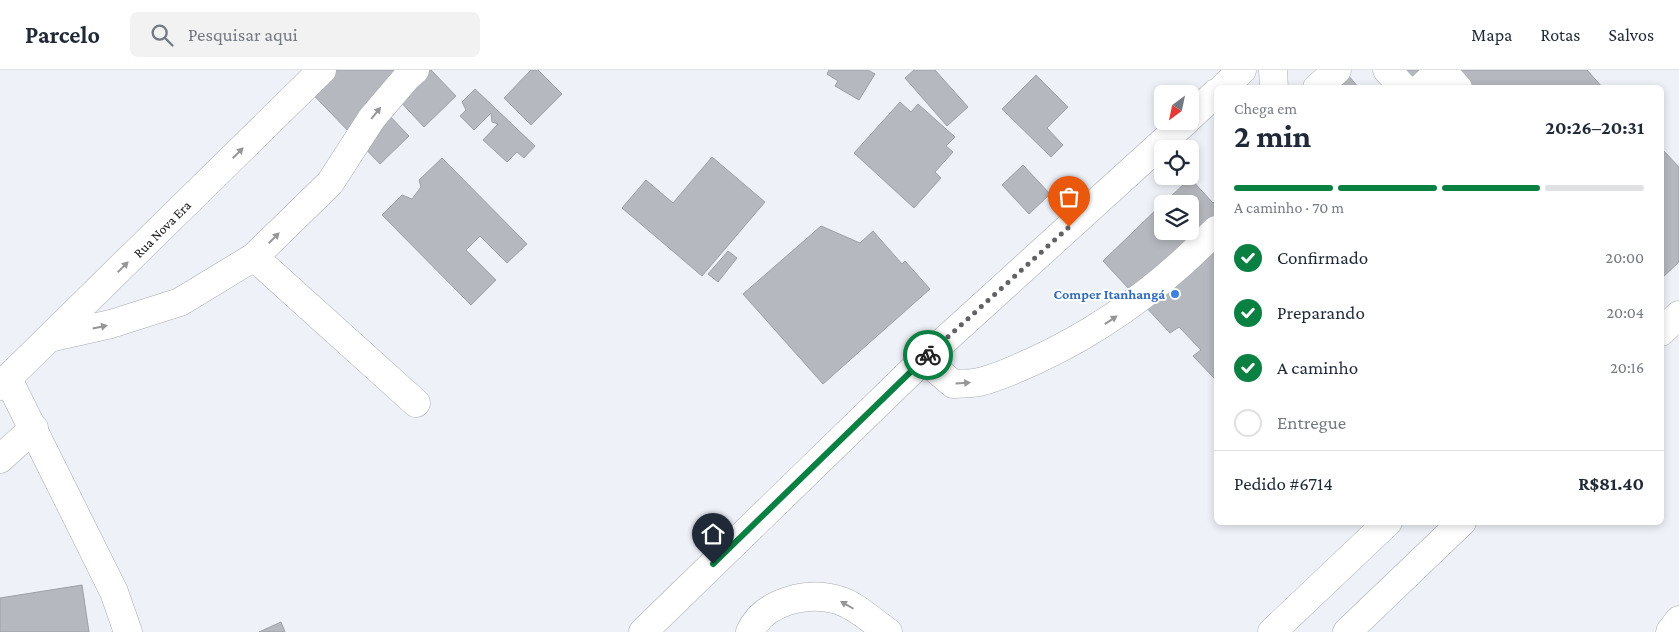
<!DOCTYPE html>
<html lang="pt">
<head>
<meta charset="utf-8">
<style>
	body { margin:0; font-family:"Crimson Pro",serif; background:#f2f2f3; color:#1f2937; height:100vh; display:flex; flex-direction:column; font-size:19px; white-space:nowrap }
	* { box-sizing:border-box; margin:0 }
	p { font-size:16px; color:#747a83 }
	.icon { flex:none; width:28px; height:28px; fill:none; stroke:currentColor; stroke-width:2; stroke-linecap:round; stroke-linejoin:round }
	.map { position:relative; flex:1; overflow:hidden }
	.panel { position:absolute; left:1214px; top:15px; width:450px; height:440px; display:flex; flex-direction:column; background:#fff; border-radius:8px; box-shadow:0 2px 8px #0003 }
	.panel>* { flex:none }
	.needle { width:32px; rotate:213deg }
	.buttons { position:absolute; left:1154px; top:15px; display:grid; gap:10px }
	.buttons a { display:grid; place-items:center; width:45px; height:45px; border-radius:8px; background:#fff; box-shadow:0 2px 8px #0003; font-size:25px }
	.pin { position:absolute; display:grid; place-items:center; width:42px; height:42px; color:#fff; margin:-51px -21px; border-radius:50% 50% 50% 0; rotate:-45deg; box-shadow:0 0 5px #0007 }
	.pin .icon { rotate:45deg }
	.courier { position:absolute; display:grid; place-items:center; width:50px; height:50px; margin:-25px; border:4px solid #0b8043; border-radius:50%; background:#fff; color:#222; box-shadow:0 1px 6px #0007 }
	.overview em { font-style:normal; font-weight:700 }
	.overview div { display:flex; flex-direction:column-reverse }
	.overview { display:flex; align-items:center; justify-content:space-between; height:85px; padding:0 20px }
	h1 { font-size:32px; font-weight:700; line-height:38px }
	.bar { display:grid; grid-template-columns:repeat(4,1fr); gap:8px 5px; align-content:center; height:60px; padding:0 20px }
	.bar i { height:6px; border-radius:4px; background:#e0e1e3 }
	.bar .selected { background:#0b8043 }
	.bar p { grid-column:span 4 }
	.line { display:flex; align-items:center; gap:12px; padding:0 20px; border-top:1px solid #e0e1e3 }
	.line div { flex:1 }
	ol { padding:0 20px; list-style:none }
	li { display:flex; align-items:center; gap:15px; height:55px }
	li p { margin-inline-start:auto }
	li .icon { padding:5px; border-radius:50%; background:#0b8043; color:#fff; stroke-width:4 }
	li:last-child { color:#747a83 }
	li i { width:28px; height:28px; border:2px solid #e0e1e3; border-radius:50% }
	header { display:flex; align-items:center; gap:30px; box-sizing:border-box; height:70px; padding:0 25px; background:#fff; border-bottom:1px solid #e0e1e3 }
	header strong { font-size:24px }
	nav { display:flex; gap:28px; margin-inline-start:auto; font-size:18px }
	.search { width:350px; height:45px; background:#f2f2f3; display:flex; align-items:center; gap:12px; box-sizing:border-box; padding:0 18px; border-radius:8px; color:#747a83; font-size:19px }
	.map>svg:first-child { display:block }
	.building { fill:#b5b8be; stroke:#9da0a6 }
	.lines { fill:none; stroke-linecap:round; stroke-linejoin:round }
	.minor-casing { stroke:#a9acb2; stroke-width:29 }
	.minor { stroke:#fff; stroke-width:28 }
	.oneway { fill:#959697 }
	.done { stroke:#606266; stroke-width:5; stroke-dasharray:0 9 }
	.route { stroke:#0b8043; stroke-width:6 }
	.shop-dot { fill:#3f7fe0; stroke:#fefffe; stroke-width:2 }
	.labels { text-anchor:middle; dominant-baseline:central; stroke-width:4; stroke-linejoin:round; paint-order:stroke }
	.street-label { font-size:14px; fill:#141517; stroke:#fefffe }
	.shop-label { font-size:14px; font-weight:bold; fill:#366cbe; stroke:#fefffe; text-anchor:end }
</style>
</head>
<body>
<header>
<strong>Parcelo</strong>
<div class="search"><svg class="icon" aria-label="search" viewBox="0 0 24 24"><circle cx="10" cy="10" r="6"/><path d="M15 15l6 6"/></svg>Pesquisar aqui</div>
<nav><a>Mapa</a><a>Rotas</a><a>Salvos</a></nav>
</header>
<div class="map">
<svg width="1679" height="562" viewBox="0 0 1679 562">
	<rect width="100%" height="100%" fill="#eef1f8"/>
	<g class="building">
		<path d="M308,0H431L456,26L424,57L395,26L382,38L409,66L380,94L298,9Z"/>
		<path d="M531,0H538L562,24L531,55L504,28Z"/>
		<path d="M829,0H868L875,4L859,30L835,16L838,11L827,4Z"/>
		<path d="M914,0H935L968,37L947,56L905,8Z"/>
		<path d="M1404,0H1587L1603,18H1386Z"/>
		<path d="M1036,5L1068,37L1047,58L1063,75L1051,87L1002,39Z"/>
		<path d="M1348,5L1359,18H1334Z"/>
		<path d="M475,19L535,76L524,88L517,82L507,92L483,70L498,54L492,52L491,43L474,60L460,46L466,40L462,32Z"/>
		<path d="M900,32L911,42L918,34L955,67L946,76L953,82L935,102L941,108L914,138L854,83Z"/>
		<path d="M1661,78L1679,97V192L1661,209Z"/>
		<path d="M712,87L765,132L702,206L622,138L646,110L673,133Z"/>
		<path d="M442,88L527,174L507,193L480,166L466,180L496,210L471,235L382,145L402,125L412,129L421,117L419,110Z"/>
		<path d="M1023,95L1050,124L1029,144L1002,115Z"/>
		<path d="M1190,108L1213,133L1216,130V310L1193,286L1201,280L1179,257L1170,263L1103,191L1162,134V161H1190V134H1163Z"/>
		<path d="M821,156L860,173L873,161L902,194L905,191L930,219L823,314L743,224Z"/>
		<path d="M728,181L737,188L718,212L708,204Z"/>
		<path d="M82,515L89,562H0V528Z"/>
		<path d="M281,552L285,562H259Z"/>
	</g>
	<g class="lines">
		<g class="minor-casing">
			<g id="minor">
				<path d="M1273,0L1274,18"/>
				<path d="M1387,0L1404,18"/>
				<path d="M1442,0L1458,18"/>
				<path d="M1223,18L1242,0"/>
				<path d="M1317,18L1337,0"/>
				<path d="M1421,18L1440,0"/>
				<path d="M1190,47L1216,23"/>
				<path d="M254,187L416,333"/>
				<path d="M1661,262L1679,245"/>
				<path d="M53,267L111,254L180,232L254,187L330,113L372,48L408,6L415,0"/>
				<path d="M924,289L953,314C961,313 971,314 979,312C998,308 1018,298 1036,290C1105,258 1163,215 1216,160"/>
				<path d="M8,309L114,522L128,562"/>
				<path d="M0,316L322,0"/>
				<path d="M0,389L34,358"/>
				<path d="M643,562L924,289L1186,51"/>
				<path d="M750,562C764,531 808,521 838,530C856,535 873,552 888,562"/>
				<path d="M1272,562L1388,452"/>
				<path d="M1347,562L1462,452"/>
				<path d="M1670,562L1679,550"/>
			</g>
		</g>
		<use href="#minor" class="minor"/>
	</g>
	<defs><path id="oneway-solid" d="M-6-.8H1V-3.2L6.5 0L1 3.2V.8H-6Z" transform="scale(1.25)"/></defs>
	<g class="oneway">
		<use href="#oneway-solid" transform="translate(376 43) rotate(-51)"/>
		<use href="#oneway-solid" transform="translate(238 83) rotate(-45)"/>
		<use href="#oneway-solid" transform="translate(274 168) rotate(-45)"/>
		<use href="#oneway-solid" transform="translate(123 197) rotate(-45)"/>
		<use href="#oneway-solid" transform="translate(1111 250) rotate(-34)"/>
		<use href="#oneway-solid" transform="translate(100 257) rotate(-12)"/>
		<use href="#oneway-solid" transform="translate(963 313) rotate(-4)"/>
		<use href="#oneway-solid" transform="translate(847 535) rotate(-150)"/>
	</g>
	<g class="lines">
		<path class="done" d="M928,285L1069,157"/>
		<path class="route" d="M713,494L928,285"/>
	</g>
	<circle class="shop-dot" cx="1175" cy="224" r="5"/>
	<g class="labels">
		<g class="street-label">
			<text transform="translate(162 159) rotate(-45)">Rua Nova Era</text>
		</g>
		<g class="shop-label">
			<text x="1165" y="224">Comper Itanhangá</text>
		</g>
	</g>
</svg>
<div class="buttons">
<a><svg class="needle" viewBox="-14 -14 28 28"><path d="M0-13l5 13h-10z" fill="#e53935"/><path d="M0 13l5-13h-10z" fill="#747a83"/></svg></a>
<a><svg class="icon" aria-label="locate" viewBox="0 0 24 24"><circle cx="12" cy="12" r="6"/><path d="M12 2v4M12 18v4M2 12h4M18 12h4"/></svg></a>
<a><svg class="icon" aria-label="layers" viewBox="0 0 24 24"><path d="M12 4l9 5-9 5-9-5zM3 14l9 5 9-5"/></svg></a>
</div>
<div class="pin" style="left:1069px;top:157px;background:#ea580c"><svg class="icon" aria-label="bag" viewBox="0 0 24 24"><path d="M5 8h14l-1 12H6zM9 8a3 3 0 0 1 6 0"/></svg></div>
<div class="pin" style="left:713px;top:494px;background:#1f2937"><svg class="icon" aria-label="home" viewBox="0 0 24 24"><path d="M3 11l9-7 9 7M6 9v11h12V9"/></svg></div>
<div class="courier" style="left:928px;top:285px"><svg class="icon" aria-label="bike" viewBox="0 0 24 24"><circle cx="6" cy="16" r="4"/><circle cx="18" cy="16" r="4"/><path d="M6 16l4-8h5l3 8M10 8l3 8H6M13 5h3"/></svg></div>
<section class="panel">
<div class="overview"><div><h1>2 min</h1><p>Chega em</p></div><em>20:26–20:31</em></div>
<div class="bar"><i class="selected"></i><i class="selected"></i><i class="selected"></i><i></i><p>A caminho · 70 m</p></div>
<ol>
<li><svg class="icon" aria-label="check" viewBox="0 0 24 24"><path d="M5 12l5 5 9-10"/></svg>Confirmado<p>20:00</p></li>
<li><svg class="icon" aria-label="check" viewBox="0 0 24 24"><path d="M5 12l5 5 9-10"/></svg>Preparando<p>20:04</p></li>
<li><svg class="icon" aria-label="check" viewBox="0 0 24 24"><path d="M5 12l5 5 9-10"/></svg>A caminho<p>20:16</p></li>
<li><i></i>Entregue</li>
</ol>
<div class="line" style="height:65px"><div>Pedido #6714</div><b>R$81.40</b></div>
</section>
</div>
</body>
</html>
